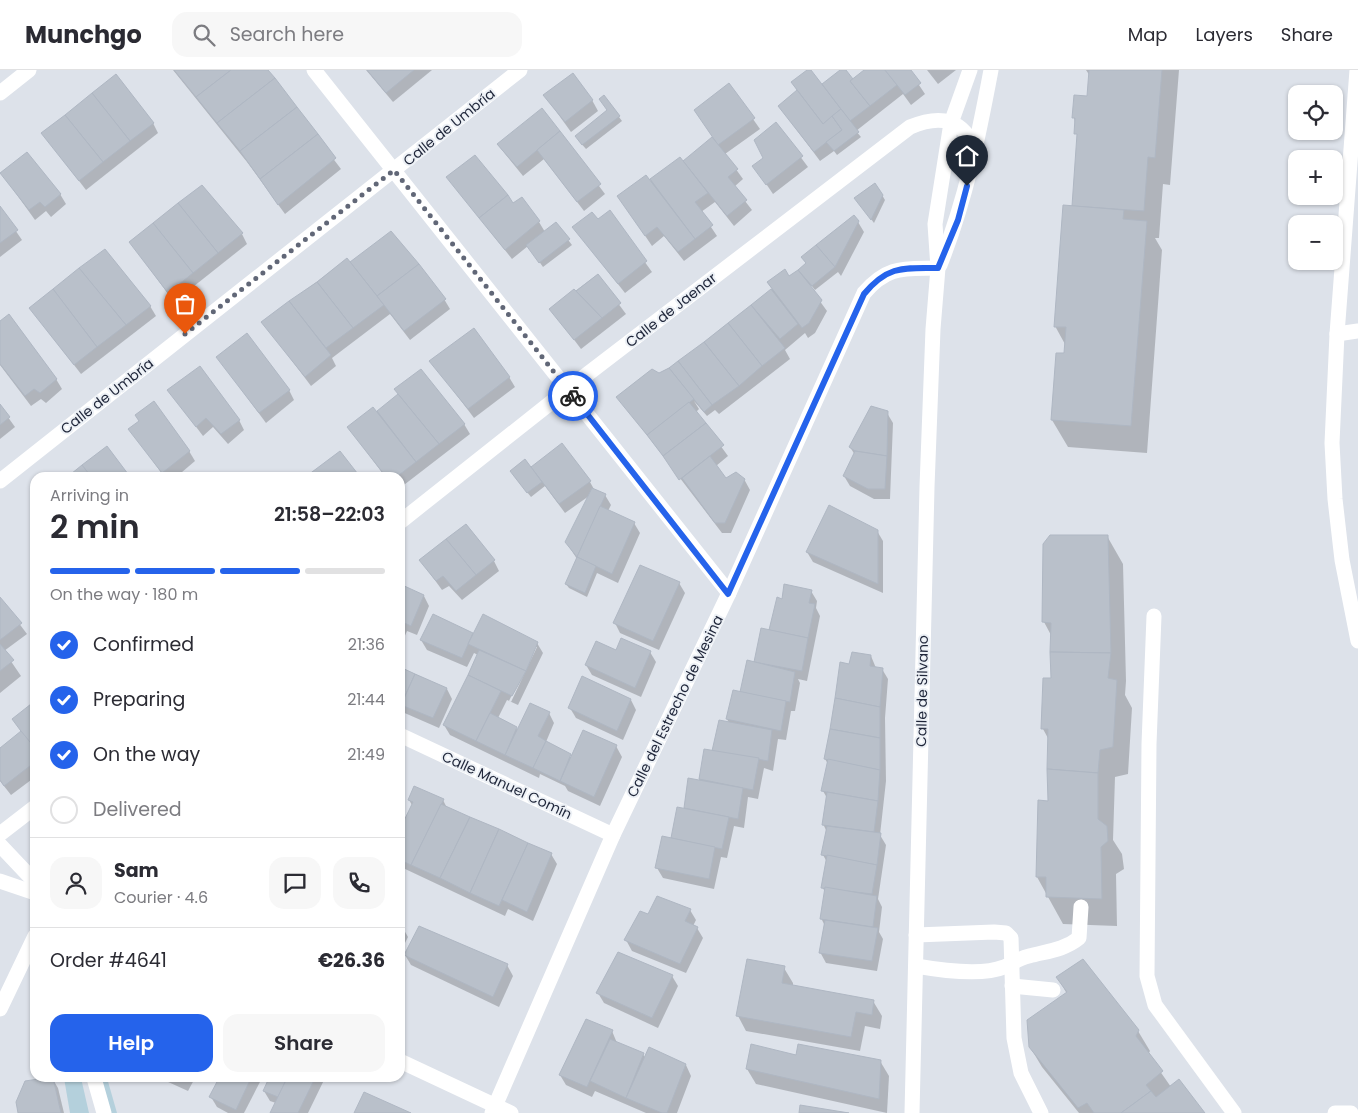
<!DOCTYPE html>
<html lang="en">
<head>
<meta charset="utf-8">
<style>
	body { margin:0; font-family:Poppins,sans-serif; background:#f7f7f7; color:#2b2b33; height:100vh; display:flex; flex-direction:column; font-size:19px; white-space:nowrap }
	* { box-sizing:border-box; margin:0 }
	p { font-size:16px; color:#7c7c81 }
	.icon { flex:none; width:28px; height:28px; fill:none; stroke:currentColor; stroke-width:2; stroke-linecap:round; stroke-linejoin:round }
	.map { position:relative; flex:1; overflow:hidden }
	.drawer { position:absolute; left:30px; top:402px; width:375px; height:610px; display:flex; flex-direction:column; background:#fff; border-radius:15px; box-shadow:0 1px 4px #0004 }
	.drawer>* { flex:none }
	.fabs { position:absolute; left:1288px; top:15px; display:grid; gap:10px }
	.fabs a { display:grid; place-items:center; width:55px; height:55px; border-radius:10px; background:#fff; box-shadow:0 1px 4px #0004; font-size:25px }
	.pin { position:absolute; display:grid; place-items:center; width:42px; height:42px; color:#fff; margin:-51px -21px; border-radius:50% 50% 50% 0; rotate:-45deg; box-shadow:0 0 5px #0007 }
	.pin .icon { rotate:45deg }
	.courier { position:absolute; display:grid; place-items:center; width:50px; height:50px; margin:-25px; border:4px solid #2563eb; border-radius:50%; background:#fff; color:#222; box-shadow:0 1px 6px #0007 }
	.overview em { font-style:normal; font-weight:600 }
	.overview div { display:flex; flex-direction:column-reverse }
	.overview { display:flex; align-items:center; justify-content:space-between; height:85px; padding:0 20px }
	h1 { font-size:32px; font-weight:600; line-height:38px }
	.bar { display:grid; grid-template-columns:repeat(4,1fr); gap:8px 5px; align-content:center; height:60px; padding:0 20px }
	.bar i { height:6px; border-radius:4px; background:#e1e1e2 }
	.bar .selected { background:#2563eb }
	.bar p { grid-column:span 4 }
	.line { display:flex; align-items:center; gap:12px; padding:0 20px; border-top:1px solid #e1e1e2 }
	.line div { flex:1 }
	.round { display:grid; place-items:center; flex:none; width:52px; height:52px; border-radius:15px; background:#f7f7f7 }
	ol { padding:0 20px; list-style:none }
	li { display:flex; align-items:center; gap:15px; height:55px }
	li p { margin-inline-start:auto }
	li .icon { padding:5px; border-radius:50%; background:#2563eb; color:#fff; stroke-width:4 }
	li:last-child { color:#7c7c81 }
	li i { width:28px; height:28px; border:2px solid #e1e1e2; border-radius:50% }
	.button { display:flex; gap:10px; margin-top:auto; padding:10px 20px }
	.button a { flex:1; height:58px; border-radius:15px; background:#2563eb; color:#fff; font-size:20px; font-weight:600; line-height:58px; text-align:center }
	.button a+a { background:#f7f7f7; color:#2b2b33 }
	header { display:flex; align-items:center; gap:30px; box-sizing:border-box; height:70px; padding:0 25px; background:#fff; border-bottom:1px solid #e1e1e2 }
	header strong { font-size:24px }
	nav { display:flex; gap:28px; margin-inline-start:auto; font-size:18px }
	.search { width:350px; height:45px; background:#f7f7f7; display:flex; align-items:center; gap:12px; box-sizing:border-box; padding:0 18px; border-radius:15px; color:#7c7c81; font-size:19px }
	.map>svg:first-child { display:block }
	.green { fill:#b4d0dc }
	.shadow { fill:#0003; fill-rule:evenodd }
	.building { fill:#b9c0ca; stroke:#afb7c3 }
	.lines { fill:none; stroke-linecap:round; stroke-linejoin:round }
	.minor { stroke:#fff; stroke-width:15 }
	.done { stroke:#616777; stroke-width:5; stroke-dasharray:0 9 }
	.route { stroke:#2563eb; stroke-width:6 }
	.labels { text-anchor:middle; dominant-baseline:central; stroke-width:4; stroke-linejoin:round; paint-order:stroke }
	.street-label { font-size:14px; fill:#1e2539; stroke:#edf1f6 }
</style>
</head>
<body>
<header>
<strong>Munchgo</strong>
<div class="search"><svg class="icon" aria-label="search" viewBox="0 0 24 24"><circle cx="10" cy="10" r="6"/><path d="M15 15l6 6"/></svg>Search here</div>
<nav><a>Map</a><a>Layers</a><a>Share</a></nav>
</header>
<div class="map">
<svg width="1358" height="1043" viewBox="0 0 1358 1043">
	<rect width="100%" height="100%" fill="#dde2ea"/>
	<g class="green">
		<path d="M64,1008H81L89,1043H70Z"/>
		<path d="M101,1008H107L117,1043H111Z"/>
	</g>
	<g class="shadow">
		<path d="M173,0H266L341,99L285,144L247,92Z"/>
		<path d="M366,0H432L393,32Z"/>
		<path d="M842,0L853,11L866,0H909L925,24L911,35L903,24L856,61L861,67L837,85L834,81L820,91L779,36L798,22L793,13L821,16Z"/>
		<path d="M927,0H956L938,14Z"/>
		<path d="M1086,0H1179L1170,115L1163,114L1159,168H1155L1162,180L1147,383L1068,377L1052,350L1066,276L1055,256L1073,137L1078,68L1074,48L1088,28L1090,6Z"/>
		<path d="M729,15L760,59L725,84L743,109L734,117L752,140L734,156L715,132L701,142L717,166L684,191L664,166L652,176L625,136L650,111L679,89L682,93L714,68Z"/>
		<path d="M545,26L592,30L598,41L571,62Z"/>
		<path d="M604,27L622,51L586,79L579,71L608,41Z"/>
		<path d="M542,40L605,124L584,141L544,89L523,106L498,75Z"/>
		<path d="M153,53L158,63L86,120L43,64Z"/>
		<path d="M776,54L808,97L773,124L754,96L764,88Z"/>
		<path d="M2,104L60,124L66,134L51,147L46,141L35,150Z"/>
		<path d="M447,107L513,135L539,152L545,162L556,154L572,175L543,197L528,176L512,189Z"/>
		<path d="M882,125L885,130L874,153L859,133Z"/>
		<path d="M0,138L22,170L0,187Z"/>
		<path d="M609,142L652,202L625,223L573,157L598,151Z"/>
		<path d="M858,152L864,162L841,206L838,202L815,220L811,215L809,216L827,241L815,263L808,268L805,263L785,280L790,289L719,344L715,340L707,346L694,331L699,339L696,342L728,386L716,396L726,410L744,409L750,420L731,463H722L618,327L679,292L772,219L768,213L789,208L797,202Z"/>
		<path d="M242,164L247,174L174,232L131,173Z"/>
		<path d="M346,190L350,194L444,229L450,239L410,270L390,244L332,288L336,296L311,316L263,252Z"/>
		<path d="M597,205L626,244L581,279L551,239Z"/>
		<path d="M150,236L156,246L81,304L30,238Z"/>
		<path d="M0,252L56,309L62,319L46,333L41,329L31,336L0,295Z"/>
		<path d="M218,288L289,320L294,330L266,353Z"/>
		<path d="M431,291L509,307L515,317L474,348Z"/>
		<path d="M169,321L239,350L244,360L228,374L213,357L203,366Z"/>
		<path d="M399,325L464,354L470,364L400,418V408H386L349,358L376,343Z"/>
		<path d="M0,336L15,357L0,369Z"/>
		<path d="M887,343L893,353L890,429H874L850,416L844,406L855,385L850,377Z"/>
		<path d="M130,359L189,381L195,391L175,408H165Z"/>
		<path d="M536,403L590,412L595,421L605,425L611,435L608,441L634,453L640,463L618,513L597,503L587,527L569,518L566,514L577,489L566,472L589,426L565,443L545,416L531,427L514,406Z"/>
		<path d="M877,461L883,471V523L813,492L807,482Z"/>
		<path d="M1107,466L1123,494L1126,611L1125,625L1132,638L1128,704L1115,707L1113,770L1122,784L1124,799L1116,804L1117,856L1063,854L1037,807L1039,731L1049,733V670L1043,659L1052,609V567L1044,552Z"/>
		<path d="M421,491H494L499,501L462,530L449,516L442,520Z"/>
		<path d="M679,513L685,523L659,580L620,563L615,553Z"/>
		<path d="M400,516L424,526L429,536L417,565L407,561L400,577Z"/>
		<path d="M811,521L817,531L816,538L820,546L807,611L798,609L800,613L795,641H791L786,670L778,669L773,701L764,698L758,729L748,727L744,758L734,756L727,788L721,787L714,819L663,808L657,798L685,740L689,710L699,711L705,681L713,682L729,653L727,649L741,624L783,530Z"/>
		<path d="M0,528L27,564L4,581L21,606L0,623Z"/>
		<path d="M434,546L474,565L537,573L543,583L518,635L507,630L498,648L518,660L549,643L554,653L546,672L572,688L616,676L622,687L600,736L568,721L565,716L540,704L539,708L450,665L444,655L478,585L474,583L467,597L427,580L421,570ZM535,577H537L511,632L509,631Z"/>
		<path d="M650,582L656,592L641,627L592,605L586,595Z"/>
		<path d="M871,586L876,598L882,599L888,609L885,648L886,711L880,765L886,775L878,829L882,837L879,862L883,869L877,901L826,893L820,882L825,856L821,848L826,823L822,817L827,792L823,785L827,762L823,754L827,728L823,721L828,694L825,689L850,595Z"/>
		<path d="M400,597L447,619L452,629L439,658L400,641Z"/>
		<path d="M583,608L631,630L636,640L623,670L576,648L570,638Z"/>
		<path d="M35,642V674L32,676L35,680V707L11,725L0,711V679L22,662Z"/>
		<path d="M409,730H443L447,738L551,784L557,794L533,851L508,839L505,846L403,798L400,793V762L412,735Z"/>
		<path d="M657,827L690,840L696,850L693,856L697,858L703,868L686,903L632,881L626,870L649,845Z"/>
		<path d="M400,853L408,867L400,883Z"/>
		<path d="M420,857L507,895L513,906L499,937L411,895L405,885Z"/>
		<path d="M784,898L793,913V916L873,931L882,946L880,959L865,956L860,981L746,961L738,946Z"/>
		<path d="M672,906L678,916L658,958L604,933L598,923Z"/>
		<path d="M1058,908L1138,961L1150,981L1148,984L1171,1017L1204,1043H1079L1042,997L1030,977L1067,924Z"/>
		<path d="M612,961L617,973L643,984L645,988L649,979L686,995L691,1006L677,1043H646L595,1021L592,1027L566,1015L560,1005Z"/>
		<path d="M796,986L880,991L889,1006L887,1043L756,1014L747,999Z"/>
		<path d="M52,1008L58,1018L64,1043H19L26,1012Z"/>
		<path d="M164,1008H195L188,1021L166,1011Z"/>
		<path d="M220,1008H262L244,1043H228L217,1037L211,1027Z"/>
		<path d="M270,1008H325L308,1043H272L276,1033L270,1031L264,1021Z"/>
	</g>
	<g class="building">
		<path d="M174,0H231L196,27Z"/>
		<path d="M231,0H268L275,8L217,53L196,27Z"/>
		<path d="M367,0H414L386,23Z"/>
		<path d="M807,0H811L841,39L823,54L791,12Z"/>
		<path d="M840,0H846L853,9L850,11L870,36L850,51L822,14Z"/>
		<path d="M864,0H885L897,15L870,36L850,11Z"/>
		<path d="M885,0H911L921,13L905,25Z"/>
		<path d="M1089,0H1162L1155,88L1148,87L1144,141L1072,136L1077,64H1074L1075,48H1072L1074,25L1087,26Z"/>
		<path d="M573,3L593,30L565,52L543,25Z"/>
		<path d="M116,4L154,53L130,71L92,23Z"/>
		<path d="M275,8L297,37L240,81L217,53Z"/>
		<path d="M729,13L755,48L718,75L694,40Z"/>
		<path d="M797,20L823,54L832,46L842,60L814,82L778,36Z"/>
		<path d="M92,23L130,71L103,92L65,45Z"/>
		<path d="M604,25L620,46L582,75L575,66L607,40L599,29Z"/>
		<path d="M297,37L318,64L260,109L240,81Z"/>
		<path d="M542,38L560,61L517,97L497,74Z"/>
		<path d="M841,39L859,62L834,81L826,72L842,60L832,46Z"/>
		<path d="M65,45L103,92L79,111L41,63Z"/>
		<path d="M776,52L803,86L766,115L752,96L763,88L754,70Z"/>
		<path d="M560,61L601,114L577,132L537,80Z"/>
		<path d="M318,64L336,88L278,135L260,109Z"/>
		<path d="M712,67L738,99L728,107L747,130L727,146L683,91Z"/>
		<path d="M27,82L61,124L45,137L40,132L29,140L0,103Z"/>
		<path d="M475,85L508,125L479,148L446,107Z"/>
		<path d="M680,87L708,123L695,132L713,155L695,169L650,109Z"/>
		<path d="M646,105L695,169L678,182L657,157L645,166L617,126Z"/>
		<path d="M875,113L883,125L871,150L854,128Z"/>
		<path d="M202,115L243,163L218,183L178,133Z"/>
		<path d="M508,125L513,133L522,127L540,151L505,180L479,148Z"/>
		<path d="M178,133L218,183L193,203L153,153Z"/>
		<path d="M1063,135L1124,140L1123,149L1147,151L1131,356L1051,350L1056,283H1064L1066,257H1054Z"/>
		<path d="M0,136L18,160L0,173Z"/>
		<path d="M610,140L647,191L618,214L572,157L592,142L598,149Z"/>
		<path d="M854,145L859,151L835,197L816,175Z"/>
		<path d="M556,152L570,169L539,193L526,175Z"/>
		<path d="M153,153L193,203L168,223L129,172Z"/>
		<path d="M391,161L419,194L377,226L350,192Z"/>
		<path d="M816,175L835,197L812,216L798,200L806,193L801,187Z"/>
		<path d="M105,179L151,236L126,255L79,198Z"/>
		<path d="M347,188L384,235L353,258L317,212Z"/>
		<path d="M419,194L446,229L404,261L377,226Z"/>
		<path d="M79,198L126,255L97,277L53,219Z"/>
		<path d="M785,199L789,206L798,200L822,230L809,253L802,258L767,212Z"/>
		<path d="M598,204L621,233L602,248L576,221Z"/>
		<path d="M317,212L353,258L326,278L289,231Z"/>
		<path d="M53,219L97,277L74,295L29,238Z"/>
		<path d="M574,219L602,248L574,270L549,239Z"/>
		<path d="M771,219L798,254L780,269L751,235Z"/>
		<path d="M289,231L331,285L305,307L261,252Z"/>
		<path d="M751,235L785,278L762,296L728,253Z"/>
		<path d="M9,244L57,309L40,323L34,319L25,326L0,294V251Z"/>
		<path d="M728,253L762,296L739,316L704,272Z"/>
		<path d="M474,258L510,307L468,339L429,291Z"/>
		<path d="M247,263L290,320L259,343L216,287Z"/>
		<path d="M704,272L739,316L712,335L678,291Z"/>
		<path d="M678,291L712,335L704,342L669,298Z"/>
		<path d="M200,296L240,350L221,364L206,348L196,357L167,320Z"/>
		<path d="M669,298L694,329L647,365L616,327L652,299L659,303Z"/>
		<path d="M421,299L465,354L439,374L394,319Z"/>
		<path d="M398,324L439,374L416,392L377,341Z"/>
		<path d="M154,331L190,381L162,403L128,359L139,351L135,345Z"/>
		<path d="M689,332L706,353L663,386L647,365Z"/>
		<path d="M0,334L10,347L0,355Z"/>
		<path d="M871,336L888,341L887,386L855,381L849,377Z"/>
		<path d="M373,337L416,392L395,408H387L347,357Z"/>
		<path d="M706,353L724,375L679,410L663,386Z"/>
		<path d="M562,373L591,411L559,434L531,397Z"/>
		<path d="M107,376L131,408H92L82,395Z"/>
		<path d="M340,381L361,408H309L308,405Z"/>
		<path d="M855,381L887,386L885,419H868L843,406Z"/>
		<path d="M710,386L726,408L736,402L745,409L725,453H715L682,408Z"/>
		<path d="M525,389L542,412L527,423L510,401Z"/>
		<path d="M82,395L92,408H66Z"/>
		<path d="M592,418L606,424L577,487L565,472Z"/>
		<path d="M829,435L878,460V514L806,482Z"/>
		<path d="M600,436L635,452L612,504L577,487Z"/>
		<path d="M466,454L495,490L476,505L446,469Z"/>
		<path d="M1050,465H1108L1111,583L1050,582L1051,553L1042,552L1043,474Z"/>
		<path d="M446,469L476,505L456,521L443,506L436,511L419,490Z"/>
		<path d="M577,487L596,496L585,523L565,514Z"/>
		<path d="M640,495L680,512L653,571L613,553Z"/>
		<path d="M400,514L424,525L411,556L400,551Z"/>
		<path d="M784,514L812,520L809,533L815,534L808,568L769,560L777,527L782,529Z"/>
		<path d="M0,527L22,553L0,570Z"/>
		<path d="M433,544L473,563L462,588L420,570Z"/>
		<path d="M483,544L538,572L526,601L468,574Z"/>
		<path d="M761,558L808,568L802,601L754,592Z"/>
		<path d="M621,568L651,581L635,618L585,595L596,571L616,580Z"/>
		<path d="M0,574L14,590L0,601Z"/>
		<path d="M479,580L526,601L512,626L468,605Z"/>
		<path d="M852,582L871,585L870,596L883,598L880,637L835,628L840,592L849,594Z"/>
		<path d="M1050,582L1111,583L1108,608L1117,610L1113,677L1100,680L1098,703L1047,699L1048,659H1041L1043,608H1051Z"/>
		<path d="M747,590L795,602L790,632L740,622Z"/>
		<path d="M400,597L415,604L401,635H400Z"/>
		<path d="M415,604L447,618L433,648L401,635Z"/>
		<path d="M468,605L501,621L476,671L443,655Z"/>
		<path d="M582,606L631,629L617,661L568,638Z"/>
		<path d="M733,620L786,631L781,661L726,649Z"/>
		<path d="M835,628L880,637V668L830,659Z"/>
		<path d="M530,633L550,642L538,666L546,671L533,698L505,685Z"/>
		<path d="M31,634L35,640V667L29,672L12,649Z"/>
		<path d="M490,643L517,657L505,685L476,671Z"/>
		<path d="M719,650L772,660L768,691L712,681Z"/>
		<path d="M830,659L880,668V700L824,689Z"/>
		<path d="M583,660L617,675L594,727L560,711Z"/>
		<path d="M21,661L35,678V692L4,716L0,710V678Z"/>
		<path d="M546,671L571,684L560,711L533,698Z"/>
		<path d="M704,679L759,688L753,720L699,709Z"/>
		<path d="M828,689L880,700L878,731L821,721Z"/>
		<path d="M1047,699L1098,703V749L1107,756L1108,771L1101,777L1102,829L1046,827V807H1036L1038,730L1048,731Z"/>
		<path d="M688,708L743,718L738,749L684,738Z"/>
		<path d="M414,716L444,729L411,795L400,790V759L413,732L408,730Z"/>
		<path d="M827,722L878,731L874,762L822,755Z"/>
		<path d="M441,734L470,747L440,808L411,795Z"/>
		<path d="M677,737L729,747L722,779L671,768Z"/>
		<path d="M470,747L499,759L470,823L440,808Z"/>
		<path d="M827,756L881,763L877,795L821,785Z"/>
		<path d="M499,759L528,773L499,836L470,823Z"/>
		<path d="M662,766L715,777L709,809L655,798Z"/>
		<path d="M528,773L552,783L527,842L502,830Z"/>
		<path d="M827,785L877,795L872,824L821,818Z"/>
		<path d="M825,817L877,826L873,857L820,849Z"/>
		<path d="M657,826L691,839L685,851L698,857L680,894L624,870L640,841L648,844Z"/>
		<path d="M825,850L878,858L872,891L819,883Z"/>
		<path d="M419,856L508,894L493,927L404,885Z"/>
		<path d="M618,882L673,905L652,948L596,923Z"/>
		<path d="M747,889L785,896L782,913L874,930L872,945L856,942L851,967L736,946Z"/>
		<path d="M1083,889L1139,960L1136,966L1163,1001L1146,1015L1151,1021L1121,1043H1094L1087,1033L1078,1038L1029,977L1027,950L1067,922L1056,907Z"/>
		<path d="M586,949L613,960L587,1017L559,1005Z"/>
		<path d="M610,969L644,983L626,1028L590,1011Z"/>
		<path d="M751,974L796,985L798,974L881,990L879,1029L746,999Z"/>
		<path d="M649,977L686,994L667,1043H662L626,1028Z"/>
		<path d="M45,1008H53L61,1043H18L16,1032L25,1011Z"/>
		<path d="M173,1008H184L182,1012Z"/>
		<path d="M219,1008H251L236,1040L209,1027Z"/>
		<path d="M269,1008H287L278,1027L263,1021Z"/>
		<path d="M287,1008H315L298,1043H270Z"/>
		<path d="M1179,1009L1205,1043H1121L1151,1021L1156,1027Z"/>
		<path d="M364,1022L411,1043H354Z"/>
		<path d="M800,1035L849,1043H799Z"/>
	</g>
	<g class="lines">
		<g class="minor">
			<path d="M314,0L729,523"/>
			<path d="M1357,0L1337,264L1332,373L1335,429L1342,490L1358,571"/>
			<path d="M0,23L29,0"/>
			<path d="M940,195C966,129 978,69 991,0"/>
			<path d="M1337,264L1358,261"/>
			<path d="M0,411L520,0"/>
			<path d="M400,452L568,319L910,57C941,44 964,49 976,82"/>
			<path d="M1154,546L1149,674L1147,906L1155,935L1234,1043"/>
			<path d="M400,665L613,765"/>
			<path d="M0,764L35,737"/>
			<path d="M0,775L35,812"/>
			<path d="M0,811L35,823"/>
			<path d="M916,865L994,862L1006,863L1011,868L1014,968L1021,1003L1041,1043"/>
			<path d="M916,896C939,900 982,906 1004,897C1013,893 1020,888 1029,886C1048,881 1064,880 1079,868L1081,837"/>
			<path d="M1012,916L1053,920"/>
			<path d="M0,939L35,866"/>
			<path d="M400,991L511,1043"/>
			<path d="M94,1008L104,1043"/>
			<path d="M492,1043L613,765L729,523L864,223C888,195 904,199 938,198"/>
			<path d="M912,1043L927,417L933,259L938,198L935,154L951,53L970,0"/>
			<path d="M1335,1043H1351"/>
		</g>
	</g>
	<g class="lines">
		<path class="done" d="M185,264L394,100L573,326"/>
		<path class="route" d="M573,326L728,524L864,224C888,195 904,198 938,198L958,150L967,116"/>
	</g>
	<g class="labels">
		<g class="street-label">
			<text transform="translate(449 57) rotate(-39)">Calle de Umbría</text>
			<text transform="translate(671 240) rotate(-38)">Calle de Jaenar</text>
			<text transform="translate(107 326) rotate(-38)">Calle de Umbría</text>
			<text transform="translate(922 621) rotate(-89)">Calle de Silvano</text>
			<text transform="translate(675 636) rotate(-64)">Calle del Estrecho de Mesina</text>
			<text transform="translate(507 715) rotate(25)">Calle Manuel Comín</text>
		</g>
	</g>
</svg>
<div class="fabs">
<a><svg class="icon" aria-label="locate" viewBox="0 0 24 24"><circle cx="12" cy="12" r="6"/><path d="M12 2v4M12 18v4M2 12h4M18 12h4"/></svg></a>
<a>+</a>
<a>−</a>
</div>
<div class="pin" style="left:185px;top:264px;background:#ea580c"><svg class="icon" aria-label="bag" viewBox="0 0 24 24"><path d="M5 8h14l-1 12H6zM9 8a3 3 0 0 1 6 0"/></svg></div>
<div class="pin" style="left:967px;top:116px;background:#1f2937"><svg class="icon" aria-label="home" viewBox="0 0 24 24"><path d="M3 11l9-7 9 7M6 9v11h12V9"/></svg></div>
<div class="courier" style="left:573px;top:326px"><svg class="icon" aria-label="bike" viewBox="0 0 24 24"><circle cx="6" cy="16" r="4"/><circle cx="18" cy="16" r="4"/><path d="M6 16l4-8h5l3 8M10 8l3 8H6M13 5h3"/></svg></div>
<section class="drawer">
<div class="overview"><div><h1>2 min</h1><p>Arriving in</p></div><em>21:58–22:03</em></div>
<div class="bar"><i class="selected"></i><i class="selected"></i><i class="selected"></i><i></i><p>On the way · 180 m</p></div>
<ol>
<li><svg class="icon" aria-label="check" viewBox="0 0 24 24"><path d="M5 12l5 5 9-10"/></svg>Confirmed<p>21:36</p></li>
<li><svg class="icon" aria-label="check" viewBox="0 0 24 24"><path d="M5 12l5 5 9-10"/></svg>Preparing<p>21:44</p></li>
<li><svg class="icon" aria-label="check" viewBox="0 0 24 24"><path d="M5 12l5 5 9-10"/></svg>On the way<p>21:49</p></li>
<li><i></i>Delivered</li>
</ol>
<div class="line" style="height:90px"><a class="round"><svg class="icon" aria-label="person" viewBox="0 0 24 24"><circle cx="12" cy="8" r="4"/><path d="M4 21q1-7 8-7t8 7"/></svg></a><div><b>Sam</b><p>Courier · 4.6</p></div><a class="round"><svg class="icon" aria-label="chat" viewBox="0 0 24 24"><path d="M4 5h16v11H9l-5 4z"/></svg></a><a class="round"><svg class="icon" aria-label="phone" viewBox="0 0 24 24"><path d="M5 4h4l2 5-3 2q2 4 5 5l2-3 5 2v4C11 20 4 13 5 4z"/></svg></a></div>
<div class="line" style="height:65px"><div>Order #4641</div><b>€26.36</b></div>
<div class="button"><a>Help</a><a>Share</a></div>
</section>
</div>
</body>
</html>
